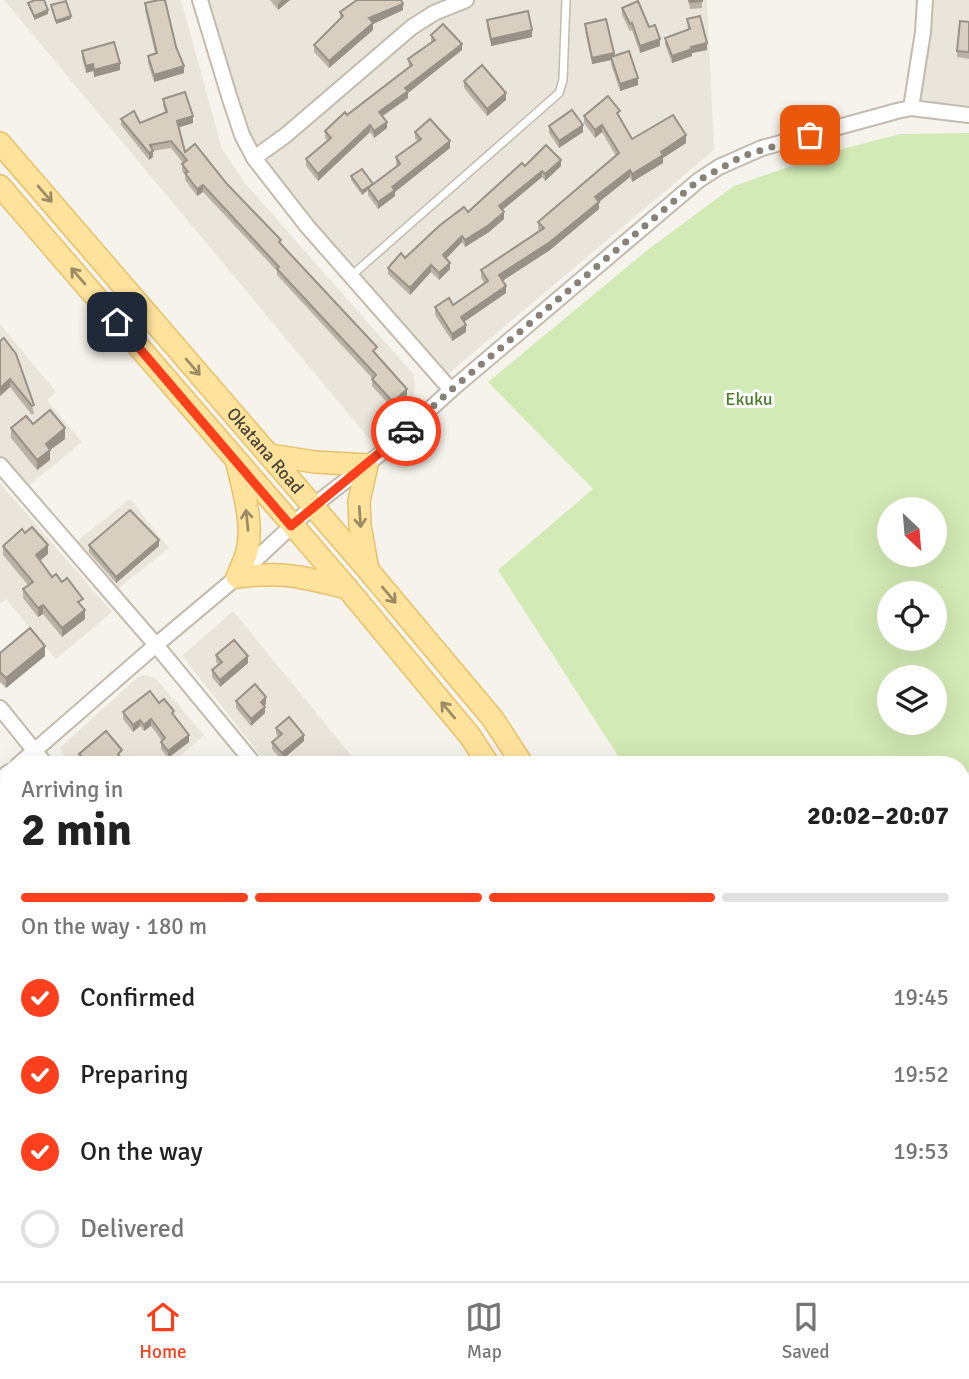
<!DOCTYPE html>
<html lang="en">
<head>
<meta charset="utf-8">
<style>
	body { margin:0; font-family:Signika,sans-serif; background:#f2f2f2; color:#222; height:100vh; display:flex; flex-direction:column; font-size:26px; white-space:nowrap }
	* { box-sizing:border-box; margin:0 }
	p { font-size:23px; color:#767676 }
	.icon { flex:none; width:38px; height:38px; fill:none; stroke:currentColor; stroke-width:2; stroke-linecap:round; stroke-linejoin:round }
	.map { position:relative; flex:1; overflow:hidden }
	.side { position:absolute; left:0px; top:756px; width:970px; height:525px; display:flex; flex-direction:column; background:#fff; border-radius:28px 28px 0 0; box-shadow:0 7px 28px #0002 }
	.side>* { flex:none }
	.needle { width:46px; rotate:154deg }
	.fabs { position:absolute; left:877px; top:497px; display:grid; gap:14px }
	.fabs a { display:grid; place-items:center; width:70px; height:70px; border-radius:50%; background:#fff; box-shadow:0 7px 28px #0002; font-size:35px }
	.pin { position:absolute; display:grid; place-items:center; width:60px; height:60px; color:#fff; margin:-30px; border-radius:14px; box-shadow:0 4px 10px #0006 }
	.courier { position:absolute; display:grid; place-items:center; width:70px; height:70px; margin:-35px; border:5px solid #fc3f1d; border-radius:50%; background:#fff; color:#222; box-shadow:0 2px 9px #0007 }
	.summary em { font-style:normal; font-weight:700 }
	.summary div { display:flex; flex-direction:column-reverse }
	.summary { display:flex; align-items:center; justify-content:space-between; height:119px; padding:0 21px }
	h1 { font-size:46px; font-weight:700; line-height:52px }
	.bar { display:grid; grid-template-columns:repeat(4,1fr); gap:10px 7px; align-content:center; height:84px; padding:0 21px }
	.bar i { height:9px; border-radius:5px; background:#e0e0e0 }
	.bar .active { background:#fc3f1d }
	.bar p { grid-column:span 4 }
	ol { padding:0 21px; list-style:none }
	li { display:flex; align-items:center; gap:21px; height:77px }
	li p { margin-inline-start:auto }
	li .icon { padding:7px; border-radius:50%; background:#fc3f1d; color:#fff; stroke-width:4 }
	li:last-child { color:#767676 }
	li i { width:38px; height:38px; border:4px solid #e0e0e0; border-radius:50% }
	.menu { display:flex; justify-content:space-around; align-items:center; height:98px; border-top:2px solid #e0e0e0; background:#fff; font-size:19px; color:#767676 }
	.menu a { display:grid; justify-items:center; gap:4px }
	.menu .active { color:#fc3f1d }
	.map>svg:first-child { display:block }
	.residential { fill:#eae5da }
	.green { fill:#d2eab5; fill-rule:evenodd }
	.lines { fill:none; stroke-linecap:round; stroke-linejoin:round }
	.service-casing { stroke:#c2bbae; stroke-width:10 }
	.minor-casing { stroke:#c2bbae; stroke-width:18 }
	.primary-casing { stroke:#e6c16a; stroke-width:24 }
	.service { stroke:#fff; stroke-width:7 }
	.minor { stroke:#fff; stroke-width:14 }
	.primary { stroke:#ffe39c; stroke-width:21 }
	.wall { fill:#bab2a6 }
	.shaded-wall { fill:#979187 }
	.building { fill:#d8cfc1; stroke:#979187; stroke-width:2 }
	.oneway { stroke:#9c8c66 }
	.done { stroke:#878178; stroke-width:7; stroke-dasharray:0 12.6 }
	.route { stroke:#fc3f1d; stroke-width:9 }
	.labels { text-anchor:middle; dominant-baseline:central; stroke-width:6; stroke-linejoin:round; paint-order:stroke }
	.park-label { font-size:18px; fill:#4a7f2a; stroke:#fff }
	.street-label { font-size:18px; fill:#4b4439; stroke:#fff }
</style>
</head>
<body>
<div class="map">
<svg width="969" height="1281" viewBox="0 0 969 1281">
	<rect width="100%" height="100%" fill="#f6f3ec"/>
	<g class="residential">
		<path d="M4,0H181L222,149L245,183L414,375L415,388L412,403L371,441Z"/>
		<path d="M200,0H707L714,150L442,379L254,158Z"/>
		<path d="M925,0H969V115L911,108Z"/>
		<path d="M0,324L56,392L47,400L82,442L25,489L0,459Z"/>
		<path d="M0,483L112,612L56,659L6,599L0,604Z"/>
		<path d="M130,499L169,548L115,591L76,542Z"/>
		<path d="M233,611L359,765H268L182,656Z"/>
		<path d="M146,675L156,679L204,735L170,765H67L61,747L138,677Z"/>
		<path d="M9,791V968L0,980V798Z"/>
		<path d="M9,1010V1096L0,1100V1021Z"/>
		<path d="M969,1060V1281H919L921,1272H961V1070Z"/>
		<path d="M9,1122V1264L0,1268V1126Z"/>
		<path d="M562,1272H598L602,1281H544Z"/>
	</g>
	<path class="green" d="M969,133V772L961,776V765H624L498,570L593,489L488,382L650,248L734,186L835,151L900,134ZM889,509H934V555H889ZM889,593H934V639H889ZM889,677H934V723H889Z"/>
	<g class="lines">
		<g class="service-casing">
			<path id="service" d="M351,276L559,93L563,80L566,0"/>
		</g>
		<g class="minor-casing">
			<g id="minor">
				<path d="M200,0L230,99L242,135L254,158L307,226L451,390"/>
				<path d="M911,108L923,32L925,0"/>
				<path d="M254,158L286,135L412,27L434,13L466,0"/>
				<path d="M0,465L156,645L237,577L313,506L384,451L451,390L699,180L719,167L762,148L897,111L911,108L969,115"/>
				<path d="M0,708L46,765"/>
				<path d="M18,765L156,645L255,765"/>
				<path d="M0,779L9,772"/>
				<path d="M961,806L969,802"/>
				<path d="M0,999L9,986"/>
				<path d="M961,1070L969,1060"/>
				<path d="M0,1115L9,1111"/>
				<path d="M74,1272L78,1281"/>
				<path d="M902,1272L903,1281"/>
				<path d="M0,1281L17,1272"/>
				<path d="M506,1281L517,1272"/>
			</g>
		</g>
		<g class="primary-casing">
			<g id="primary">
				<path id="s1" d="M0,143L368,570L493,719L523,765"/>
				<path d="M0,186L347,588L470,736L489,765"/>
				<path d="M270,455L315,462L367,465L359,501L360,525L368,570"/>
				<path d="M237,463C243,490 254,524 247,551C245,560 240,569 237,577C282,571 304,577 347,588"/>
				<path d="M711,1272L713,1281"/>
				<path d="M740,1272L742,1281"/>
			</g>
		</g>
		<use href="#service" class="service"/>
		<use href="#minor" class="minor"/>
		<use href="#primary" class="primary"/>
	</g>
	<g class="wall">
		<path d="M270,0H290L278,10Z"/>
		<path d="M688,0H702V8L690,9Z"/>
		<path d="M145,3L176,47L184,73L154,82L148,63V56L155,53L145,10Z"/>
		<path d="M622,8L649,27L660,46L640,53L632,30L630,31L622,15Z"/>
		<path d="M403,10L373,24V30L329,68L314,52V45L340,19V12Z"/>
		<path d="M687,19L707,50L692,53V56L672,63L665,44V38L688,30Z"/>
		<path d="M487,20L532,37L491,46L487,27Z"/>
		<path d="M969,22V59L957,57V51Z"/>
		<path d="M585,24L614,56L638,85L620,91L611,64V60L592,64L585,31Z"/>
		<path d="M431,35L462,50L408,93V98L383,116L387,128L374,138L370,132L318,181L306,166V159L328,141L325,138V131L409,67L408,59L431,42Z"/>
		<path d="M82,51L120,70L94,77L93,71L86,73L82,58Z"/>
		<path d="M464,81L506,100L487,116L464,88Z"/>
		<path d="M163,99L193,123L179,127L185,152L227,184L281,244L377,354L376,355L407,395L393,409L372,386V378L277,275V271L203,192L197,196L185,180V175L182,171V164L183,163L171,148L153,151V157L149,160L121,125V119L140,123L165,112L163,106Z"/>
		<path d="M584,116L620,118L632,139L686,143L663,158V163L632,182L630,177L599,202V209L550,250L502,281L506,293L464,322L466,332L452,341L435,315V307L453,305L484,283L481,278V270L540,231L538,229V222L616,156L602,132L595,138L584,123Z"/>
		<path d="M549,126L583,132L559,148L549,133Z"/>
		<path d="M415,132L450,148L395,192V196L378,209L368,195V190L362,195L351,180V176L373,185L397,166L396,164V157L418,141L415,139Z"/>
		<path d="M525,166H561L545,181L542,177L502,210L504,219L489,232L465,247L462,242L446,258L450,269L439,280L431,272L410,295L388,274V268L405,258L468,212Z"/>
		<path d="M0,341L16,354L34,413L32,415L10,387L0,396Z"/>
		<path d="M33,424L65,439L50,450V460L37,470L11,438V428Z"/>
		<path d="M89,545L159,546L116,583L89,552Z"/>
		<path d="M3,546L48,554L40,560L52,577L83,607L85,619L62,637L43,614L38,617L23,598V589L28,585L3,555Z"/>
		<path d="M0,653L45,656L6,688L0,682Z"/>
		<path d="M216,655L248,663L220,687L212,677V670L218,664L216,662Z"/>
		<path d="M236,701L266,704L264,706L265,713L251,726L236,708Z"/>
		<path d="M159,703L174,716L189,742L168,758L161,749V742L162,741L151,726L144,731L140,726L133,732L123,719V712Z"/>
		<path d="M276,728L304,741L282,760L272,749V742L278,737L276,734Z"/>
		<path d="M79,754L122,757L121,758L125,765H83L79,761Z"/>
		<path d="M9,1140V1221L0,1205V1144Z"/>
		<path d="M204,1272H237L240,1281H208Z"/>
	</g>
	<g class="shaded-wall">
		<path d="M282,0H290L278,10V4Z"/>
		<path d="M403,4V10L373,24V30L329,68V61L369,18Z"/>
		<path d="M48,10V14L34,20V16Z"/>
		<path d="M71,16V19L56,24V21Z"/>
		<path d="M532,30V37L491,46V39Z"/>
		<path d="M660,39V46L640,53V46Z"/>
		<path d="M707,43V50L692,53V56L672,63V56L691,47Z"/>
		<path d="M462,44V50L408,93V98L379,118V112L405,88Z"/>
		<path d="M614,53V59L611,57V60L592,64V58Z"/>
		<path d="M120,63V70L94,77V70Z"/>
		<path d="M93,64V71L86,73V66Z"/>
		<path d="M184,66V73L154,82V75Z"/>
		<path d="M638,78V85L620,91V84Z"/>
		<path d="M506,93V100L487,116V109Z"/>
		<path d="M193,116V123L177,128V121Z"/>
		<path d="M387,122V128L374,138V131Z"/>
		<path d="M370,125V132L318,181V174Z"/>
		<path d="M583,125V132L559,148V141Z"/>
		<path d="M602,125V132L595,138V130Z"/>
		<path d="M686,135V143L663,158V163L632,182V174L661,152Z"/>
		<path d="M450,141V148L395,192V196L378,209V202L392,187Z"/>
		<path d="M153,151V157L149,160V153Z"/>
		<path d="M561,160V166L545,181V174Z"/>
		<path d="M630,170V177L599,202V209L550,250L499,283V275Z"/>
		<path d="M542,171V177L499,213V206Z"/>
		<path d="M373,184L368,188V190L362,195V191Z"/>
		<path d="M203,185V192L197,196V189Z"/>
		<path d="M504,212V219L489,232L465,247V240Z"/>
		<path d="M462,236V242L443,262V255Z"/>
		<path d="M450,263V269L439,280V273Z"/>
		<path d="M431,265V272L410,295V288Z"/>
		<path d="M506,286V293L461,324V317Z"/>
		<path d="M466,325V332L452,341V334Z"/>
		<path d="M10,379V387L0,396V388Z"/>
		<path d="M407,389V395L393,409V402Z"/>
		<path d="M65,428V439L50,450V460L37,470V460L46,444Z"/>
		<path d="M159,540V546L116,583V577Z"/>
		<path d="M48,545V554L36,564V555Z"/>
		<path d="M43,605V614L38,617V608Z"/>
		<path d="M85,610V619L62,637V628Z"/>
		<path d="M45,646V656L6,688V678Z"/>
		<path d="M248,656V663L220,687V680Z"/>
		<path d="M266,697V704L261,709V702Z"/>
		<path d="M265,707V713L251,726V719Z"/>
		<path d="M151,719V726L144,731V725Z"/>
		<path d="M140,720V726L133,732V725Z"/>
		<path d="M189,735V742L168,758V751Z"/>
		<path d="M304,735V741L282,760V753Z"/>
		<path d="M9,852V859L0,867V860Z"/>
		<path d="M9,935V943L0,953V945Z"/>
		<path d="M9,1076V1083L0,1087V1081Z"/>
	</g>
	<g class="building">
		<path d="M35,0H44L48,10L34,16L28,3Z"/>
		<path d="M159,0H165L176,47L184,66L154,75L148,56L157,53L145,3Z"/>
		<path d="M357,0H401L403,4L369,18L373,23L329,61L314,45L343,16L340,12Z"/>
		<path d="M689,0H702V1L690,2Z"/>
		<path d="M66,1L71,16L56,21L51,5Z"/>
		<path d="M638,1L649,27L655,25L660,39L640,46L632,23L630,24L622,8Z"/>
		<path d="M528,11L532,30L491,39L487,20Z"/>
		<path d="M700,16L707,43L691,47L692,49L672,56L665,38L690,29L687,19Z"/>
		<path d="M606,19L614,53L592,58L585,24Z"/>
		<path d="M960,21L969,22V52L957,51Z"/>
		<path d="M443,24L462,44L405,88L408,91L379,112L387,122L374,131L370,125L318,174L306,159L331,138L325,131L345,112L347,115L412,65L408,59L435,40L431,35Z"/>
		<path d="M114,42L120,63L94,70L93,64L86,66L82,51Z"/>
		<path d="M629,51L638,78L620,84L611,57Z"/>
		<path d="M482,65L506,93L487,109L464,81Z"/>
		<path d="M185,92L193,116L177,121L185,152L195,144L227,184L281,240L279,242L377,347L373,351L407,389L393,402L372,379L376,375L277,269L279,267L203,185L197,189L185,173L188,172L182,164L187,160L171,141L150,145L153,151L149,153L121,119L134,111L140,123L167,112L163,99Z"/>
		<path d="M608,96L620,111L617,113L632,139L673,115L686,135L661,152L663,155L632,174L630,170L595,197L599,202L550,242L499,275L506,286L461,317L466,325L452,334L435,307L449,298L453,305L488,281L481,270L544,228L538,222L619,153L602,125L595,130L584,116Z"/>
		<path d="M572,110L583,125L559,141L549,126Z"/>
		<path d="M430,119L450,141L392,187L395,190L378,202L368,188L400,164L396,157L421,139L415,132Z"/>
		<path d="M546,145L561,160L545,174L542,171L499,206L504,212L489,225L465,240L462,236L443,255L450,263L439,273L431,265L410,288L388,268L401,253L405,258L439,226L464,207L468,212L522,163L525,166Z"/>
		<path d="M362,169L373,184L362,191L351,176Z"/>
		<path d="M4,338L16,354L34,405L32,406L10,379L0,388V341Z"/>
		<path d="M50,410L65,428L46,444L50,450L37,460L11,428L26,416L33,424Z"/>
		<path d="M130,510L159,540L116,577L89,545Z"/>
		<path d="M32,527L48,545L36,555L52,577L56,574L62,582L67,578L83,599L78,602L85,610L62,628L43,605L38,608L23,589L33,582L3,546L22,529L25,533Z"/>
		<path d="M30,628L45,646L6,678L0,672V653Z"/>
		<path d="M234,640L248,656L220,680L212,670L222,662L216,655Z"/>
		<path d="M255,684L266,697L261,702L265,707L251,719L236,701Z"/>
		<path d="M150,691L159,703L164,699L174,711L172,713L189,735L168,751L161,742L165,738L151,719L144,725L140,720L133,725L123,712Z"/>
		<path d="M289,717L304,735L282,753L272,742L282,734L276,728Z"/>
		<path d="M106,731L122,750L118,754L125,763L122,765H89L79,754Z"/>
		<path d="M9,826V852L0,860V833Z"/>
		<path d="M9,913V935L0,945V921Z"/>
		<path d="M9,1052V1076L0,1081V1057Z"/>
		<path d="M9,1140V1215L0,1199V1144Z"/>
		<path d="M209,1272H237L240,1278L234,1281H214Z"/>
	</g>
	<defs><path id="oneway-shaft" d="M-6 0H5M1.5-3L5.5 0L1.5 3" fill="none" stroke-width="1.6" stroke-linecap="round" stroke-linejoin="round" transform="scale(1.75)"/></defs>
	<g class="oneway">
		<use href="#oneway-shaft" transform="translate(45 194) rotate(49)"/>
		<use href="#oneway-shaft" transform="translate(78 276) rotate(-131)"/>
		<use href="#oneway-shaft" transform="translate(193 367) rotate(49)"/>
		<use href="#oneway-shaft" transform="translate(360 517) rotate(86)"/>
		<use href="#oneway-shaft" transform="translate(247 520) rotate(-96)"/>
		<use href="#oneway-shaft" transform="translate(389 595) rotate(50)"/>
		<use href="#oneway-shaft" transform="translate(448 710) rotate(-130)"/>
	</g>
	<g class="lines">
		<path class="done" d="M406,431L451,390L699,180L743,156L810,135"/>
		<path class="route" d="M117,322L291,526L406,431"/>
	</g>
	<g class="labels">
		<g class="park-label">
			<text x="749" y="399">Ekuku</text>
		</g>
		<g class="street-label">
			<text stroke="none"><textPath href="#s1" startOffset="406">Okatana Road</textPath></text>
		</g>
	</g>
</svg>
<div class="fabs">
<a><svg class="needle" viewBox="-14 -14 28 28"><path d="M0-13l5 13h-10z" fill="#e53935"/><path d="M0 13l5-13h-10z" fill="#767676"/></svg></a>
<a><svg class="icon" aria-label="locate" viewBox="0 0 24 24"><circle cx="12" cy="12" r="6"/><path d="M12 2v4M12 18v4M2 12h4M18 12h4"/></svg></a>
<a><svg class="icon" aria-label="layers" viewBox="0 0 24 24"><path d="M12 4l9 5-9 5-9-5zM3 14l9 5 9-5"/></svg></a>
</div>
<div class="pin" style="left:810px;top:135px;background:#ea580c"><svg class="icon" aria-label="bag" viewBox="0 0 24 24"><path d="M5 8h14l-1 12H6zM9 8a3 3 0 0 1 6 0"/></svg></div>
<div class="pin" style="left:117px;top:322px;background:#1f2937"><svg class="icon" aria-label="home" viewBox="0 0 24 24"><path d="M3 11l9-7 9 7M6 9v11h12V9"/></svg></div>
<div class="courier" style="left:406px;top:431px"><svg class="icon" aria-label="car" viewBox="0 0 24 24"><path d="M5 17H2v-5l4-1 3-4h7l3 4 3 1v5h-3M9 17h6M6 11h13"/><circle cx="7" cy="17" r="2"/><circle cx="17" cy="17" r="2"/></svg></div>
<section class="side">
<div class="summary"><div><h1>2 min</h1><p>Arriving in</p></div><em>20:02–20:07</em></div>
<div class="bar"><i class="active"></i><i class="active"></i><i class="active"></i><i></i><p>On the way · 180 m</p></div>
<ol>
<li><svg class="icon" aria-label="check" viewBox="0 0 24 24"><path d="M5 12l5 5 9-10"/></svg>Confirmed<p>19:45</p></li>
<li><svg class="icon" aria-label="check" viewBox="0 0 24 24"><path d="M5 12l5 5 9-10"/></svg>Preparing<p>19:52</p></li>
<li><svg class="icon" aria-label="check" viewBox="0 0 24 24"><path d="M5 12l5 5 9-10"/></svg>On the way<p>19:53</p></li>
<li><i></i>Delivered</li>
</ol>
</section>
</div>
<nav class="menu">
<a class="active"><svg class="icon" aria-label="home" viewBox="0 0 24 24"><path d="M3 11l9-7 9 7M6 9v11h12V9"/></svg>Home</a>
<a><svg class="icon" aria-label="map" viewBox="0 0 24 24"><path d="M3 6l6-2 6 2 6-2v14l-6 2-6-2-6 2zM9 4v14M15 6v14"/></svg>Map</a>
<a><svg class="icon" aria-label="saved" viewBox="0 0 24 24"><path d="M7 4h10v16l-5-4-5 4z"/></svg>Saved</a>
</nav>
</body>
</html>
